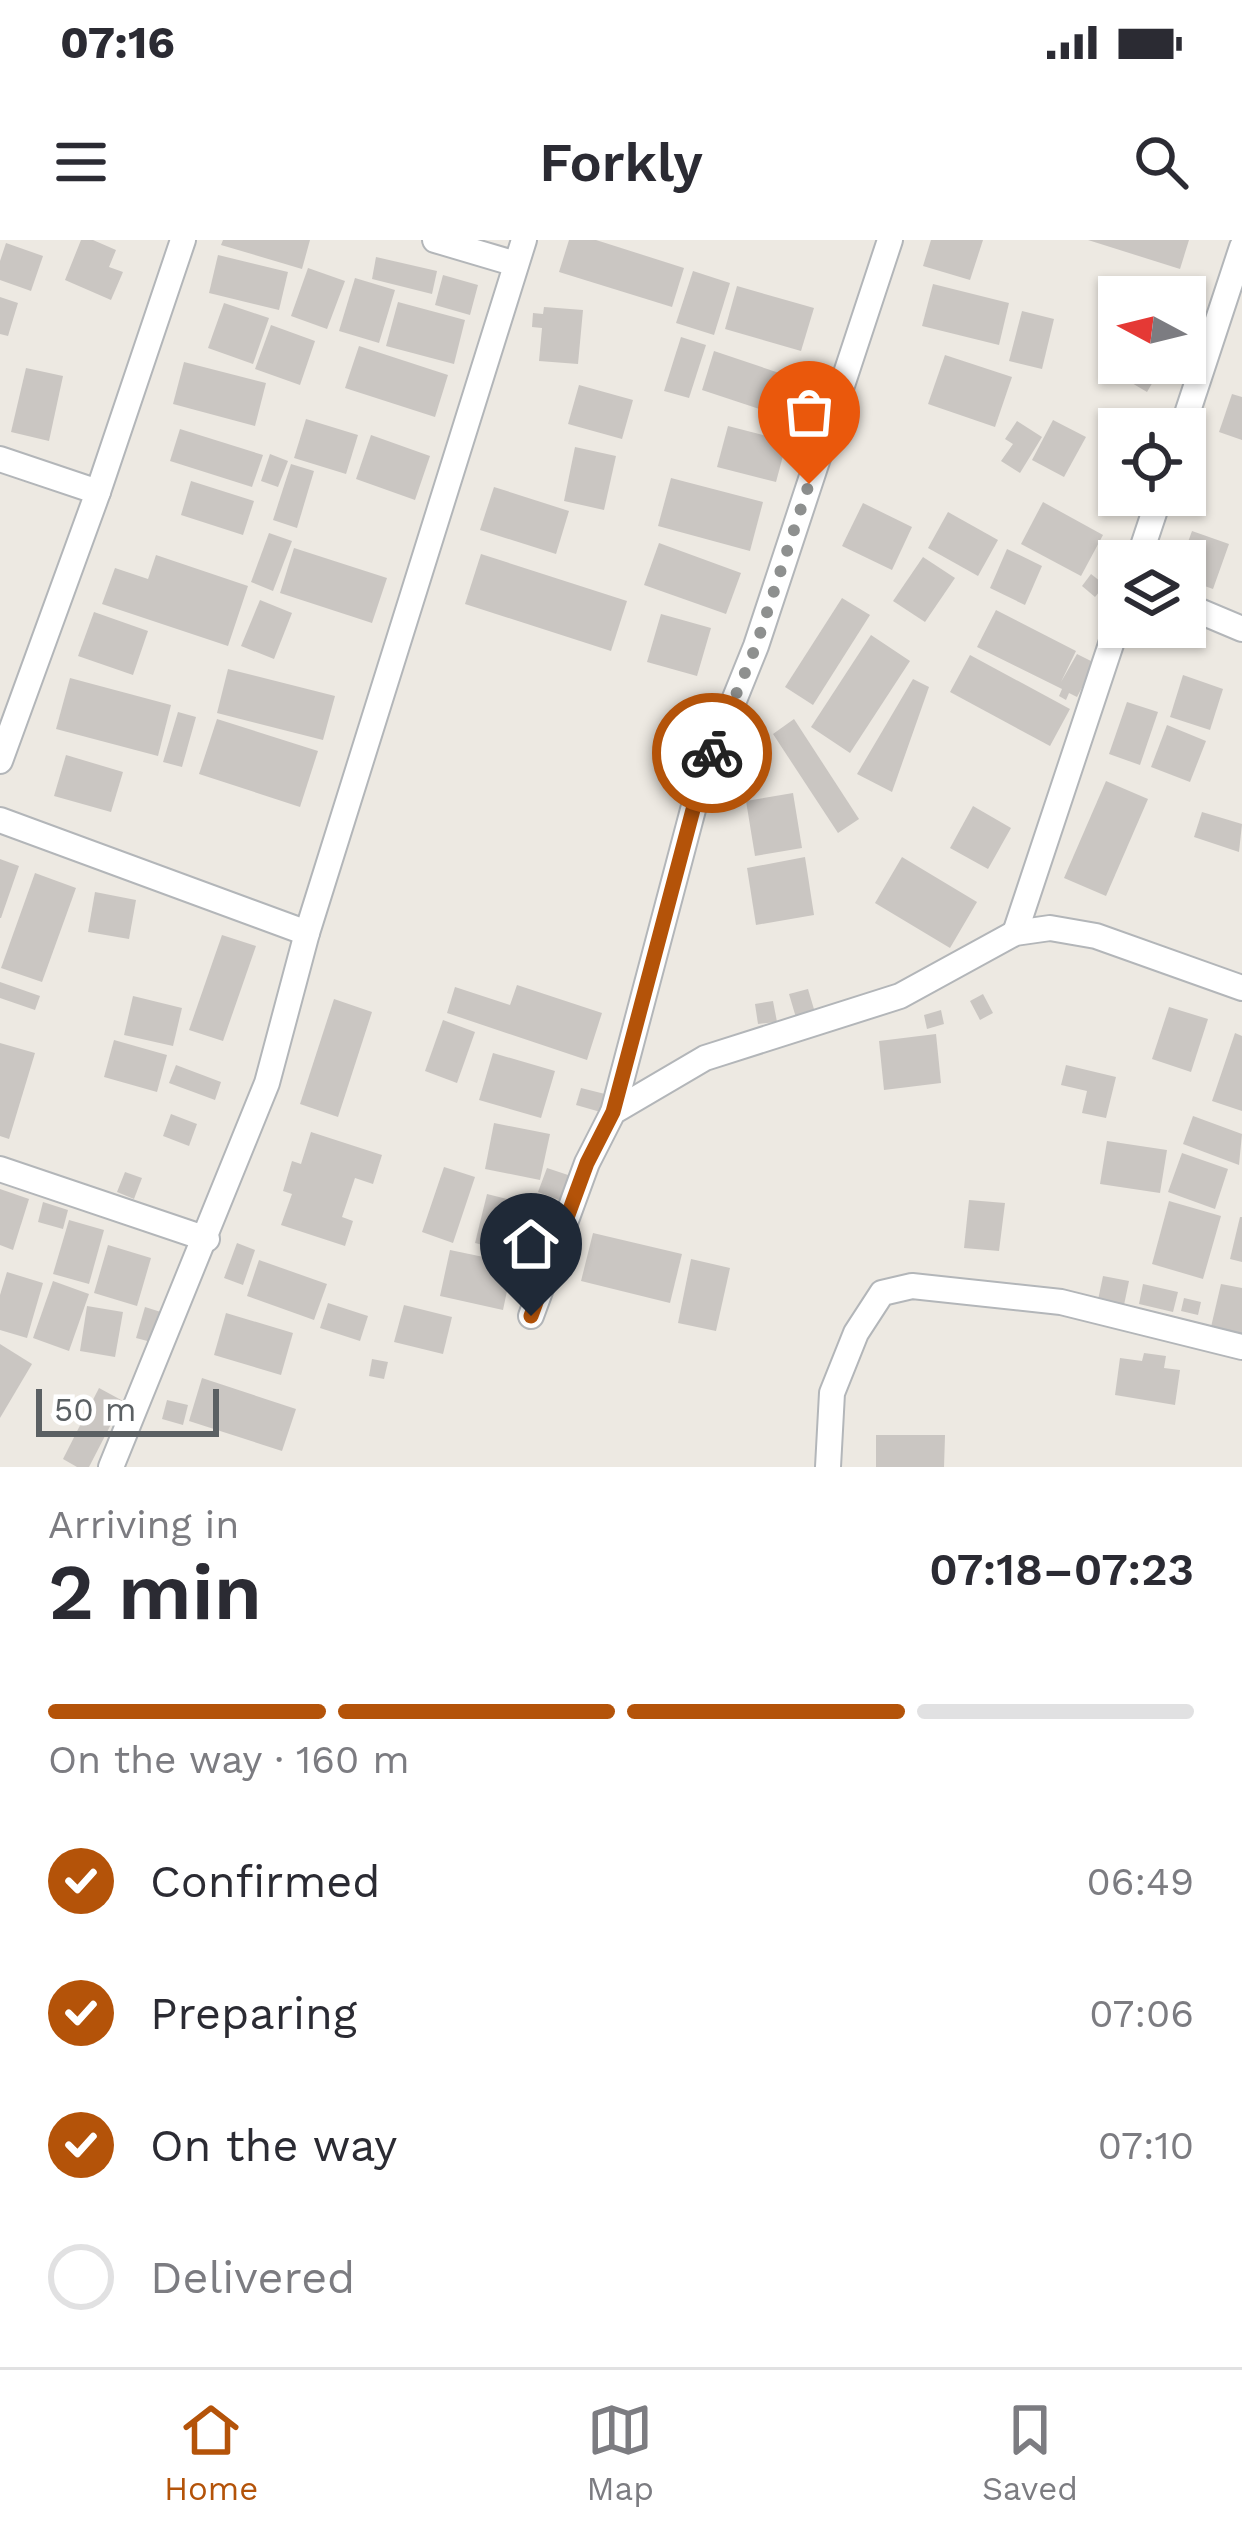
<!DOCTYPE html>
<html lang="en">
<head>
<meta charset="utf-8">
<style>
	body { margin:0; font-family:"Work Sans",sans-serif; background:#f2f2f3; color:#2b2b33; height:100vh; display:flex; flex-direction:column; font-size:45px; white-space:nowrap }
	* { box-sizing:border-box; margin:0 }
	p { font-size:39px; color:#7c7c81 }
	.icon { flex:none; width:66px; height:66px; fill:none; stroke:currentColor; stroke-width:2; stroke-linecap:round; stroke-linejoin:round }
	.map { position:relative; height:1227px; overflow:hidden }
	.details { display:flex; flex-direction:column; background:#fff; flex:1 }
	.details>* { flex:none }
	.needle { width:78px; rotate:277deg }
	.controls { position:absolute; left:1098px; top:36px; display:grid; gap:24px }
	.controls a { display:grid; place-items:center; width:108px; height:108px; border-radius:0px; background:#fff; box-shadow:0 3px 9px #0004; font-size:60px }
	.scale { position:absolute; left:36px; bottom:30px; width:183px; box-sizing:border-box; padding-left:12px; border:6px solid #5b6063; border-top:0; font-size:33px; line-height:42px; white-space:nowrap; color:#5b6063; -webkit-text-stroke:9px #fff; paint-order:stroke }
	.pin { position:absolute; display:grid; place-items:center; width:102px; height:102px; color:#fff; margin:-123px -51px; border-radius:50% 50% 50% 0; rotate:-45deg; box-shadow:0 0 12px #0007 }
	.pin .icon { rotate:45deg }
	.courier { position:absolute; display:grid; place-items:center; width:120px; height:120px; margin:-60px; border:9px solid #b45309; border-radius:50%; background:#fff; color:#222; box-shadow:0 3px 15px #0007 }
	.overview em { font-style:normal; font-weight:600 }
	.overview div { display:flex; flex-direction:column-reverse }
	.overview { display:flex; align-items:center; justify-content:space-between; height:204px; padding:0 48px }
	h1 { font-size:78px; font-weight:600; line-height:90px }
	.bar { display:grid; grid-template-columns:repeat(4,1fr); gap:18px 12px; align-content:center; height:144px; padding:0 48px }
	.bar i { height:15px; border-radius:9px; background:#e1e1e2 }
	.bar .on { background:#b45309 }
	.bar p { grid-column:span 4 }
	ol { padding:0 48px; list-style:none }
	li { display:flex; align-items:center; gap:36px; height:132px }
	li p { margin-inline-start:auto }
	li .icon { padding:12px; border-radius:50%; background:#b45309; color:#fff; stroke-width:4 }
	li:last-child { color:#7c7c81 }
	li i { width:66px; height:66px; border:6px solid #e1e1e2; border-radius:50% }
	.status { display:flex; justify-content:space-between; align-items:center; height:84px; padding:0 60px; background:#fff; direction:ltr }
	.status svg { height:33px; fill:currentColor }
	header { display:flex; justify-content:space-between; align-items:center; height:156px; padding:0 48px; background:#fff; font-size:54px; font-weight:600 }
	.tabs { display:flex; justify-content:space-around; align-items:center; height:168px; border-top:3px solid #e1e1e2; background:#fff; font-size:33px; color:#7c7c81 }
	.tabs a { display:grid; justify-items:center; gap:6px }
	.tabs .on { color:#b45309 }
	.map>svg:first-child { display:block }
	.building { fill:#cac6c2 }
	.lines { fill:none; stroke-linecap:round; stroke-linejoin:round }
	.minor-casing { stroke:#b3b6b9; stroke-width:28 }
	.minor { stroke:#fff; stroke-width:24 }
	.done { stroke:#8e908f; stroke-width:12; stroke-dasharray:0 21.6 }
	.route { stroke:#b45309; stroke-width:15 }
</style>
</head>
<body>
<div class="status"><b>07:16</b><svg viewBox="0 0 49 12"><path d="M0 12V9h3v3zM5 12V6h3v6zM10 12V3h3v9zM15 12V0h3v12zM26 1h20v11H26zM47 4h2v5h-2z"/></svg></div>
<header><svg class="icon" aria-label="menu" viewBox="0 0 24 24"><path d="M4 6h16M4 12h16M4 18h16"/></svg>Forkly<svg class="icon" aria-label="search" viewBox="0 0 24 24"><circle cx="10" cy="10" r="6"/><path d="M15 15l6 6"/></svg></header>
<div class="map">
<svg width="1242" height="1227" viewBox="0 0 1242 1227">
	<rect width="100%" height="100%" fill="#ede9e2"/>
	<g class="building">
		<path d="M81,0H93L116,10L109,27L123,32L111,60L65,40Z"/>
		<path d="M223,0H310L302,29L221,5Z"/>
		<path d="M569,0H596L684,28L672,67L559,32Z"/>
		<path d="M931,0H983L970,40L923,26Z"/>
		<path d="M1088,0H1189L1180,29Z"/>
		<path d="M6,3L43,16L31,51L0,40V21Z"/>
		<path d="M218,15L288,32L279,70L209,53Z"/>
		<path d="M376,17L437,31L432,54L372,39Z"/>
		<path d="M308,28L345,41L327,89L291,76Z"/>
		<path d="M693,31L730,43L714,95L676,83Z"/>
		<path d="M443,35L478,45L470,75L435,65Z"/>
		<path d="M355,38L395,50L379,103L339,91Z"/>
		<path d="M933,44L1009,63L999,105L922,86Z"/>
		<path d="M737,46L814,68L801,111L725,89Z"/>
		<path d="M0,57L18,63L8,96L0,94Z"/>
		<path d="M398,62L465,80L454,124L386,106Z"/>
		<path d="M224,63L269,78L253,124L208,108Z"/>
		<path d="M544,67L583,70L578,124L539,121L542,88L532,87L533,73L543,74Z"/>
		<path d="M1022,71L1054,79L1042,129L1009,121Z"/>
		<path d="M271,85L315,101L300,145L255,129Z"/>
		<path d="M681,97L706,105L689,158L664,151Z"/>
		<path d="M359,106L448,135L435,177L345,148Z"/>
		<path d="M714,111L809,143L796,181L702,150Z"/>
		<path d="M945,115L1012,137L995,187L928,164Z"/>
		<path d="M1119,116V123H1164L1147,152L1110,130Z"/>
		<path d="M184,122L266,143L255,186L173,164Z"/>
		<path d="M26,128L63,136L49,201L11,192Z"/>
		<path d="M579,145L633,160L622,199L568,184Z"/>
		<path d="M1232,154L1242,157V200L1219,192Z"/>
		<path d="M306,179L358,195L346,234L294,218Z"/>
		<path d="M1053,180L1086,197L1064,237L1032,220Z"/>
		<path d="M1017,181L1042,197L1020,233L1001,221L1013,204L1005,199Z"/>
		<path d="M728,186L787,201L776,242L717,227Z"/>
		<path d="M180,189L263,215L252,247L170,221Z"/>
		<path d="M371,195L430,216L415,260L356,239Z"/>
		<path d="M575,207L616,216L604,270L564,261Z"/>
		<path d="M270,214L288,221L278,247L261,241Z"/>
		<path d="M291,224L314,231L297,288L273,280Z"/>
		<path d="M671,238L763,262L750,311L658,286Z"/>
		<path d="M191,241L254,261L243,295L181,275Z"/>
		<path d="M494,247L569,271L556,314L480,290Z"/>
		<path d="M1043,262L1103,295L1081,336L1021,304Z"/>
		<path d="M863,263L912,287L892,330L842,306Z"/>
		<path d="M948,272L998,300L978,336L928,308Z"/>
		<path d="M1192,291L1229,304L1213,349L1185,339V321H1181Z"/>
		<path d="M269,293L292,301L273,351L251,342Z"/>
		<path d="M659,303L741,333L726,374L644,345Z"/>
		<path d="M294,308L387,338L372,383L280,353Z"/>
		<path d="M1007,309L1042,326L1025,365L990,348Z"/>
		<path d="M481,314L627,361L611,411L465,364Z"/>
		<path d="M156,315L248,346L228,406L102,364L115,328L148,339Z"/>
		<path d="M923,317L955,338L925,382L893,361Z"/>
		<path d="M1091,334L1105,345L1095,357L1082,346Z"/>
		<path d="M842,358L870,375L813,465L785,447Z"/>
		<path d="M260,360L292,373L274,419L241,406Z"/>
		<path d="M996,370L1076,411L1061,442L1077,414L1095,423L1077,457L1069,453L1066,460L1059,456L1062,449L977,407Z"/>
		<path d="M94,372L148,391L133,435L78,416Z"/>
		<path d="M661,374L711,388L697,436L647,422Z"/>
		<path d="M871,395L910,421L850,513L811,487Z"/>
		<path d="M970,415L1070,469L1050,506L950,452Z"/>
		<path d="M228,429L335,456L323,500L217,473Z"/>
		<path d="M1183,435L1223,449L1210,490L1170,477Z"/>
		<path d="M70,438L171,465L158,516L56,489Z"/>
		<path d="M913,439L929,447L892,552L857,534Z"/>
		<path d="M1127,462L1158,472L1140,525L1109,514Z"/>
		<path d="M178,472L196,477L182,527L163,522Z"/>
		<path d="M217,479L318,511L300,567L199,534Z"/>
		<path d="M794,479L859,579L838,593L773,494Z"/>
		<path d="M1167,485L1206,501L1190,542L1151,527Z"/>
		<path d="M66,515L123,532L111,572L54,556Z"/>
		<path d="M1106,541L1148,559L1106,656L1064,638Z"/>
		<path d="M793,553L802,608L755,616L746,561Z"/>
		<path d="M973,566L1011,588L988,629L950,608Z"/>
		<path d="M1202,572L1242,584L1239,612L1194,597Z"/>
		<path d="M805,617L814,675L756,685L747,628Z"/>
		<path d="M902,617L977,662L950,708L875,663Z"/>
		<path d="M0,619L19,626L1,678H0Z"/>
		<path d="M35,633L76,648L42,742L1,728Z"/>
		<path d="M95,652L136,660L129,699L88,692Z"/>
		<path d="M222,695L256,706L223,801L189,790Z"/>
		<path d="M0,742L40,756L35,770L0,758Z"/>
		<path d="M517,745L602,773L587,820L447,773L455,747L510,765Z"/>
		<path d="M808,749L816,776L797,781L789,754Z"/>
		<path d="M983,754L993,773L980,780L970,761Z"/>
		<path d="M133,756L182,768L173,806L124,795Z"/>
		<path d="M334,759L372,772L338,877L300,864Z"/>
		<path d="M773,761L777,782L758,784L755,764Z"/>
		<path d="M1169,767L1208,779L1191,832L1152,819Z"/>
		<path d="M941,770L944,784L927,789L924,775Z"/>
		<path d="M443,780L475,792L457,843L425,831Z"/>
		<path d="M1235,793L1242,796V871L1212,861Z"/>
		<path d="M936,794L941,843L884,850L879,801Z"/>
		<path d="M114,800L167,815L157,852L104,837Z"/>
		<path d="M0,803L35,813L9,899L0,896Z"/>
		<path d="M493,813L555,831L541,878L479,860Z"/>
		<path d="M176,825L221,842L215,860L169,843Z"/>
		<path d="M1066,825L1116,837L1106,878L1082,873L1087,851L1061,845Z"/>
		<path d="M581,848L609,855L604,873L576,865Z"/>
		<path d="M171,874L197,884L189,906L163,896Z"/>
		<path d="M1193,876L1242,894L1239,925L1183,904Z"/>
		<path d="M494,883L550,894L540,940L485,929Z"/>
		<path d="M311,892L382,915L373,944L355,938L342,977L353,981L345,1006L281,985L292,954L283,951L292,921L301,924Z"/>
		<path d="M1107,901L1167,910L1160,953L1100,944Z"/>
		<path d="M1182,913L1228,929L1215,969L1168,952Z"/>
		<path d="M444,927L475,937L453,1003L422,992Z"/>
		<path d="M547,928L571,936L562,961L538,952Z"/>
		<path d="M125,932L142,938L134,959L117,952Z"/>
		<path d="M0,949L29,959L13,1010L0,1005Z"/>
		<path d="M487,954L531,965L519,1014L475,1003Z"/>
		<path d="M969,960L1005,963L999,1011L964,1008Z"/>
		<path d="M1169,961L1221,976L1203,1039L1152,1024Z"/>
		<path d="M43,962L68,970L63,989L38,982Z"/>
		<path d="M1240,977H1242V1022L1230,1019Z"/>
		<path d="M69,980L104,990L89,1044L53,1034Z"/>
		<path d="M593,993L682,1014L670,1063L581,1041Z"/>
		<path d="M237,1003L255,1010L243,1045L224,1038Z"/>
		<path d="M108,1005L151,1018L137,1066L94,1053Z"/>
		<path d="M450,1010L513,1023L503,1070L440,1056Z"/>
		<path d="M691,1019L730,1028L716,1091L678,1083Z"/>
		<path d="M259,1020L327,1044L314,1080L247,1056Z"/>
		<path d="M7,1032L43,1043L27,1098L0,1090V1055Z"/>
		<path d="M1103,1036L1129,1041L1124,1065L1098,1060Z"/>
		<path d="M53,1041L89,1054L69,1111L33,1098Z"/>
		<path d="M1143,1044L1178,1052L1173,1072L1139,1064Z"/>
		<path d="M1221,1044L1242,1048V1094L1211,1087Z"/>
		<path d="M1184,1058L1201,1062L1198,1075L1181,1071Z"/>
		<path d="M328,1063L368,1076L360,1101L320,1088Z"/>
		<path d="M404,1065L452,1077L443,1114L394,1102Z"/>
		<path d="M87,1066L123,1072L115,1117L80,1111Z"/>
		<path d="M145,1067L164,1073L155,1103L136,1098Z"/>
		<path d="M226,1073L293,1093L281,1135L214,1115Z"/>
		<path d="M0,1104L32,1124L0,1178Z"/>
		<path d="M1144,1113L1166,1116L1164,1128L1180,1130L1175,1165L1115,1155L1120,1118L1142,1121Z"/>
		<path d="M372,1119L388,1122L384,1139L369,1136Z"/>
		<path d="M202,1138L296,1169L282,1211L189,1181Z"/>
		<path d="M99,1148L123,1161L89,1227H77L63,1219Z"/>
		<path d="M167,1160L188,1165L183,1185L162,1179Z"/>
		<path d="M876,1195H945L944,1227H876Z"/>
	</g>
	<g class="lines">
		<g class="minor-casing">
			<g id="minor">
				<path d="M435,0L516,24"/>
				<path d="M1182,189L1242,7"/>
				<path d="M0,219L98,252"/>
				<path d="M1138,321L1160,255"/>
				<path d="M1185,365L1242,389"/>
				<path d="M0,521L98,252L183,0"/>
				<path d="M0,580L307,693"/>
				<path d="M1015,693L1119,380"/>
				<path d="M613,872L699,547L756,406L890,0"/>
				<path d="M0,929L207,999"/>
				<path d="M531,1076L587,923L613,872L705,818L900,756L1015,693L1050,688L1096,696L1242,748"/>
				<path d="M111,1227L267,843L307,693L524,0"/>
				<path d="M828,1227L832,1153L856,1093L882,1053L912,1046L1061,1062L1242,1107"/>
			</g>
		</g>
		<use href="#minor" class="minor"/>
	</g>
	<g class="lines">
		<path class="done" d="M712,513L756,406L809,244"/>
		<path class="route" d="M531,1076L587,923L613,872L699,547L712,513"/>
	</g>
</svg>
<div class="controls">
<a><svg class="needle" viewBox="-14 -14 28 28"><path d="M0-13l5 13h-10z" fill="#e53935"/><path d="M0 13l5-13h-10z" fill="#7c7c81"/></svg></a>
<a><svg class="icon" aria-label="locate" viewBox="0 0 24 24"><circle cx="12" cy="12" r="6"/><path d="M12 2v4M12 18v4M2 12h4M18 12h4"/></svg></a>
<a><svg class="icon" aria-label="layers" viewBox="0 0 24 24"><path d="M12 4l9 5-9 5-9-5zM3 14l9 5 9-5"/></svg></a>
</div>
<div class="scale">50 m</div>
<div class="pin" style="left:809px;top:244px;background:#ea580c"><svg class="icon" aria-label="bag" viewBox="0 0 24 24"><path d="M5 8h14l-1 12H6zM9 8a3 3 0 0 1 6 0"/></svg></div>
<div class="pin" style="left:531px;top:1076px;background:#1f2937"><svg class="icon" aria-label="home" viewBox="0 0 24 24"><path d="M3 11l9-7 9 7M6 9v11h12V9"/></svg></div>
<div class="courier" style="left:712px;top:513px"><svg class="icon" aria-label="bike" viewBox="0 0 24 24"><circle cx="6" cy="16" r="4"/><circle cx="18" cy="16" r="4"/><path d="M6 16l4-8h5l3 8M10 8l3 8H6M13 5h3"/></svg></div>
</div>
<section class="details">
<div class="overview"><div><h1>2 min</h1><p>Arriving in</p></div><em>07:18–07:23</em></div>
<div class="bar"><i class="on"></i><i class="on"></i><i class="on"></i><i></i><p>On the way · 160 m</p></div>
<ol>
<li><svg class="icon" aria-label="check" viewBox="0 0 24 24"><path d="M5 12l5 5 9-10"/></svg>Confirmed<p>06:49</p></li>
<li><svg class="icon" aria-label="check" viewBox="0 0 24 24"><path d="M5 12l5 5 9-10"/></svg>Preparing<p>07:06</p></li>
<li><svg class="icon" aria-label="check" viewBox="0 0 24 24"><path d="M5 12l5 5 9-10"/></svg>On the way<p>07:10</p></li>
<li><i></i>Delivered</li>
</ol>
</section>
<nav class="tabs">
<a class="on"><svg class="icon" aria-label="home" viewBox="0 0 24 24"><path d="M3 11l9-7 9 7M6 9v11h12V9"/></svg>Home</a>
<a><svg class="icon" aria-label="map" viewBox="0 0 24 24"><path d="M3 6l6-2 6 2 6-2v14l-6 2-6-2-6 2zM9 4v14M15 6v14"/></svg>Map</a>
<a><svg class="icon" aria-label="saved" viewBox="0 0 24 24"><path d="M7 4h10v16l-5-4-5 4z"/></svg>Saved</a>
</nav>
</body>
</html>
